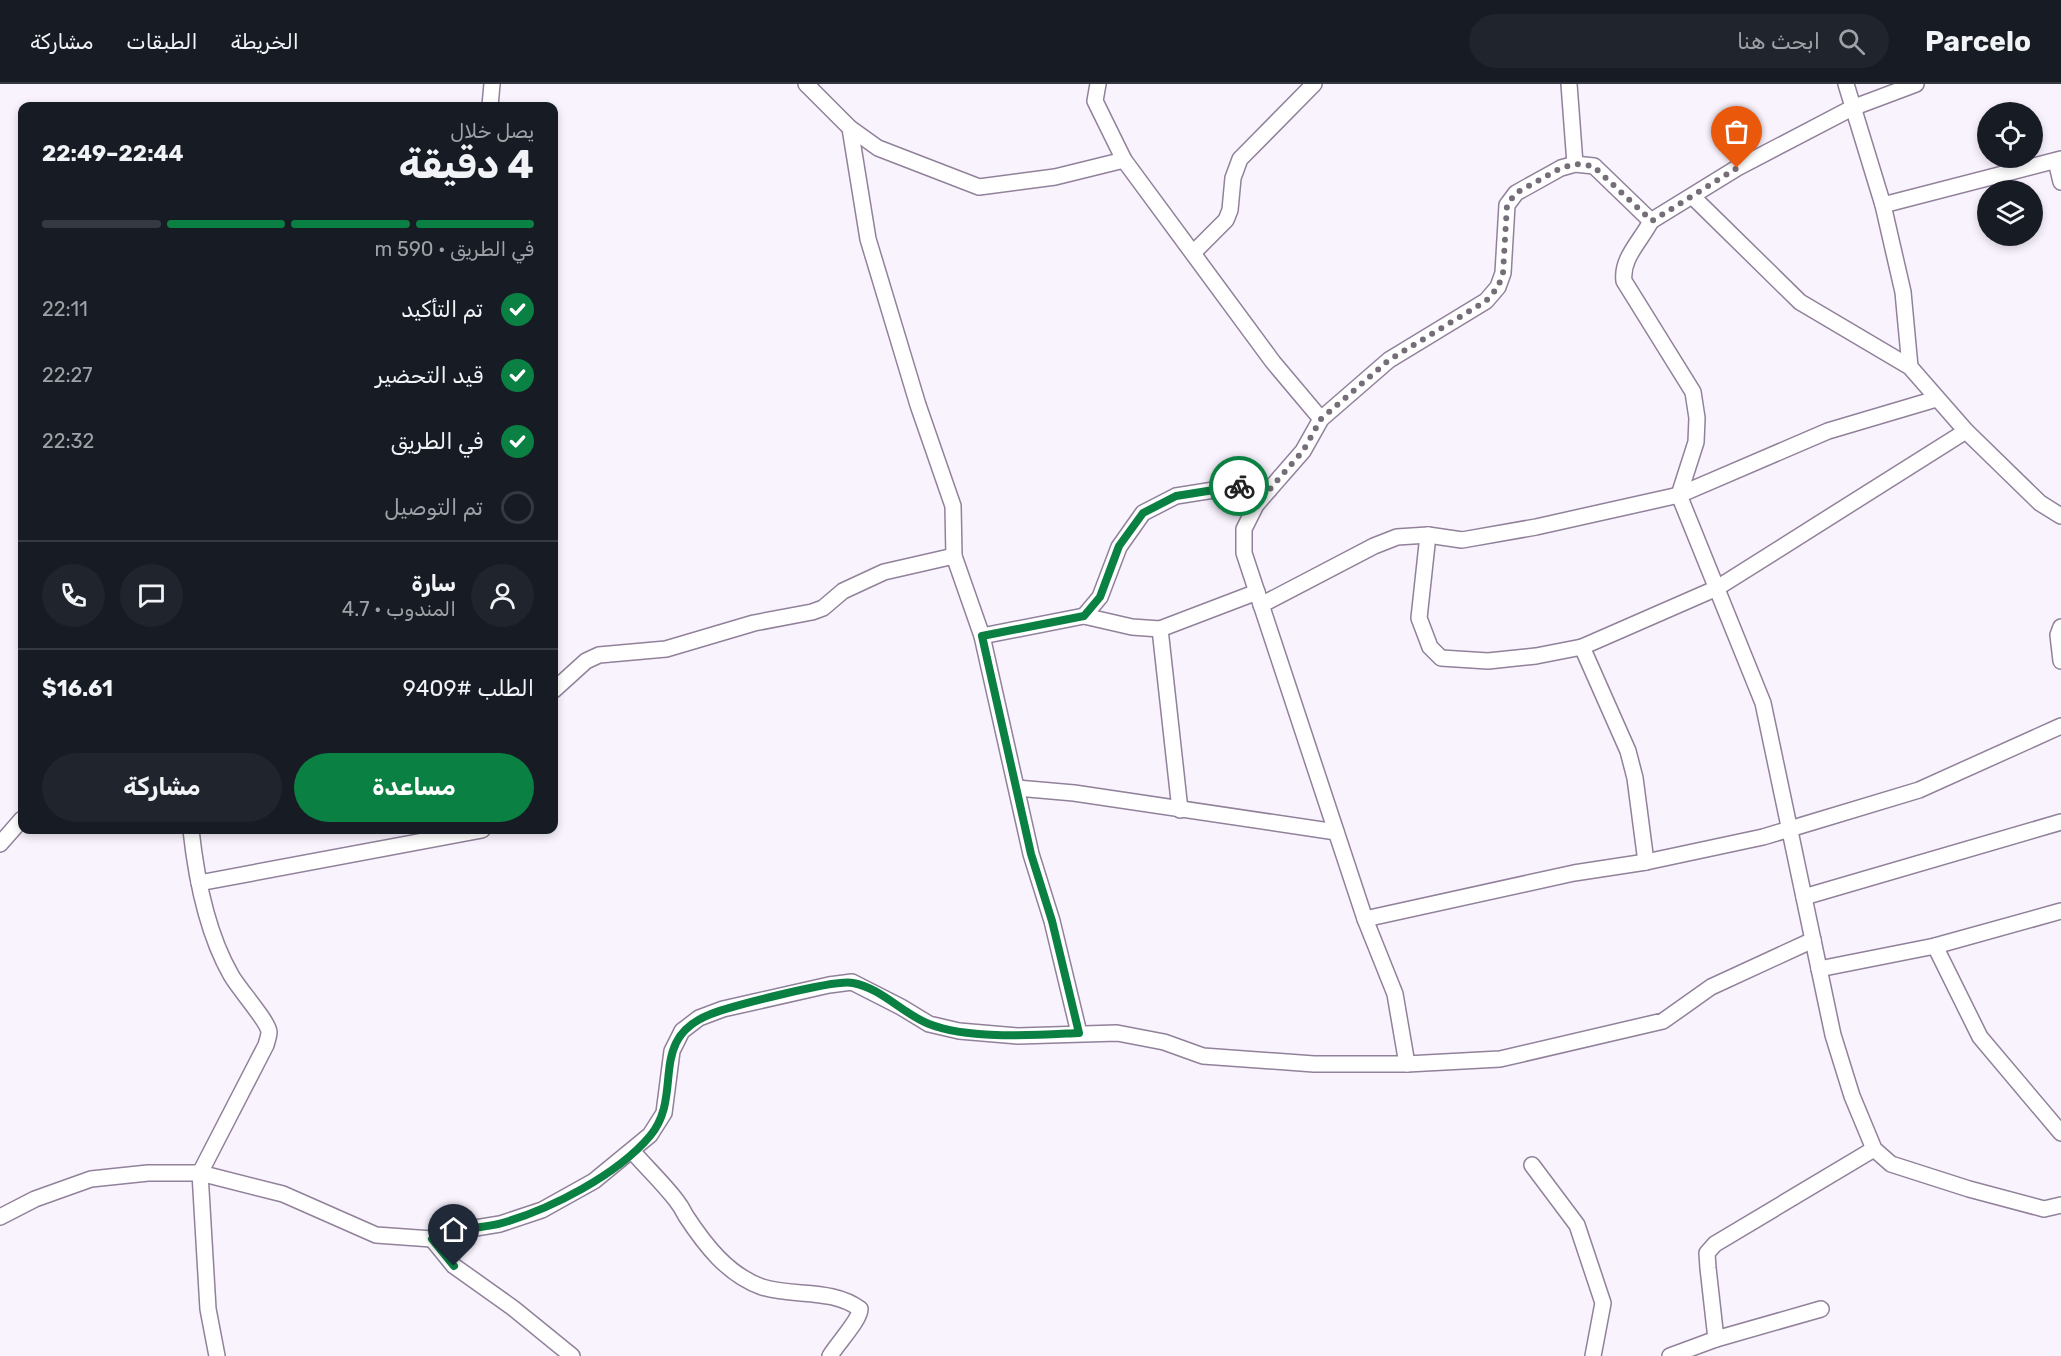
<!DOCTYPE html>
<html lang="ar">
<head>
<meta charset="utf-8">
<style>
	body { margin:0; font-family:Rubik,"Noto Sans Arabic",sans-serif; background:#20242c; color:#f1f3f6; direction:rtl; height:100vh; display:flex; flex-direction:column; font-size:22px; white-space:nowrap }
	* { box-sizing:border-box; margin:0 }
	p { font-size:20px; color:#9ea1a6 }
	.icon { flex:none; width:33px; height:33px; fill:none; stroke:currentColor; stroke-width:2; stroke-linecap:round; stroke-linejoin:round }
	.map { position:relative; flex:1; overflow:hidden; direction:ltr }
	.drawer { position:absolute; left:18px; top:18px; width:540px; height:732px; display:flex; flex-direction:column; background:#171b24; border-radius:12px; box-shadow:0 3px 9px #0003; direction:rtl }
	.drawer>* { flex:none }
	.fabs { position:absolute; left:1977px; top:18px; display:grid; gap:12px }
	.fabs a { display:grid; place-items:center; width:66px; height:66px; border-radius:50%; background:#171b24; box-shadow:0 3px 9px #0003; font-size:30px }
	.pin { position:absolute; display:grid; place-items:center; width:51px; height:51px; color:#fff; margin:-62px -26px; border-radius:50% 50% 50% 0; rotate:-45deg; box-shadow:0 0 6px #0007 }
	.pin .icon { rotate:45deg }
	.courier { position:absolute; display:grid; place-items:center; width:60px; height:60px; margin:-30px; border:4px solid #0b8043; border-radius:50%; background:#fff; color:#222; box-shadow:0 2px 8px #0007 }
	.summary em { font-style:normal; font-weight:700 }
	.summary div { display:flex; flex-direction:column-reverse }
	.summary { display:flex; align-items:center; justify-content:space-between; height:102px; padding:0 24px }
	h1 { font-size:39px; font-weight:700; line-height:45px }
	.bar { display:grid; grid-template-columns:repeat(4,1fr); gap:9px 6px; align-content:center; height:72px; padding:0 24px }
	.bar i { height:8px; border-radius:4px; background:#363941 }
	.bar .on { background:#0b8043 }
	.bar p { grid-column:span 4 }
	.line { display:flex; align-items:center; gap:15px; padding:0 24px; border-top:2px solid #363941 }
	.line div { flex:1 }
	.round { display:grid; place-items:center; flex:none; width:63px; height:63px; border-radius:32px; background:#20242c }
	ol { padding:0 24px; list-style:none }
	li { display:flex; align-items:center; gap:18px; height:66px }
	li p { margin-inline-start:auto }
	li .icon { padding:6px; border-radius:50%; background:#0b8043; color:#fff; stroke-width:4 }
	li:last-child { color:#9ea1a6 }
	li i { width:33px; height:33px; border:3px solid #363941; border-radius:50% }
	.action { display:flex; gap:12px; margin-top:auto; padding:12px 24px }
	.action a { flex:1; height:69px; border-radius:36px; background:#0b8043; color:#fff; font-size:24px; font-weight:700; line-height:69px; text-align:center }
	.action a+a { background:#20242c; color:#f1f3f6 }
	header { display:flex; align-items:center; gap:36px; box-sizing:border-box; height:84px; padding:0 30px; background:#171b24; border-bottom:2px solid #363941 }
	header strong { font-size:28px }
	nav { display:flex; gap:33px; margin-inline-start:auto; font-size:21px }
	.search { width:420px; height:54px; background:#20242c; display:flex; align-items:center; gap:15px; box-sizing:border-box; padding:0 21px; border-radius:33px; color:#9ea1a6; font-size:22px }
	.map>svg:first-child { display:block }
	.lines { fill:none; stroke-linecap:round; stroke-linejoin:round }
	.minor-casing { stroke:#91819a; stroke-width:18 }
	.minor { stroke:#fff; stroke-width:15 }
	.done { stroke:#756e79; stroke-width:6; stroke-dasharray:0 10.8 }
	.route { stroke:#0b8043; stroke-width:8 }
</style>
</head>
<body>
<header>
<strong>Parcelo</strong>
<div class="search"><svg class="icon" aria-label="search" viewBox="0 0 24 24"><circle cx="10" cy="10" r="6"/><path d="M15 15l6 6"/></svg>ابحث هنا</div>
<nav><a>الخريطة</a><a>الطبقات</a><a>مشاركة</a></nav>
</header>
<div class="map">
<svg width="2061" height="1272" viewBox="0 0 2061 1272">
	<rect width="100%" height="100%" fill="#f9f3fe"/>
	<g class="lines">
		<g class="minor-casing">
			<g id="minor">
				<path d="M806,0L850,44L878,64L979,103L1055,93L1124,76"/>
				<path d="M1098,0L1095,17L1124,76L1273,278L1321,335"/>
				<path d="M1569,0L1575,80"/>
				<path d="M1846,0L1883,121L1903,208L1910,283"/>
				<path d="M490,22L492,0"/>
				<path d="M850,44L868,155L918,321L953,422L954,472L982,552L1031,770L1052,837L1079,949"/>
				<path d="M2056,77L2061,98"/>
				<path d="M1693,113L1800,218L1910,283L1966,347L2040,419L2061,432"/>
				<path d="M1883,121L2061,75"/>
				<path d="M1651,137C1641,157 1621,174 1624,197L1693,308L1697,334L1696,358L1679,411L1763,619L1833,951L1852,1012L1874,1065L1891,1080L1969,1105L2044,1125L2061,1121"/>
				<path d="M1194,168L1226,136L1230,126L1233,94L1240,75L1314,0"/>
				<path d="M1428,451L1419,534L1430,563L1441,574L1488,577L1536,572L1582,563L1628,667L1635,694L1646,778"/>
				<path d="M1261,521L1374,462L1397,453L1428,451L1462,456L1536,443L1679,411L1828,347L1936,315"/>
				<path d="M1084,532L1100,513L1119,463L1143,429L1176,412L1239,402L1269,406"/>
				<path d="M2061,543L2058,551L2061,577"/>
				<path d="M1160,545L1180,726"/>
				<path d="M982,552L1084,532L1132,543L1160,545L1257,508"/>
				<path d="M1582,563L1717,504L1966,347"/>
				<path d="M554,606L586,577L599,571L666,565L754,539L812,528L823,524L843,507L884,488L954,472"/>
				<path d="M1017,704L1074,709L1336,748"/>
				<path d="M191,746C196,792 207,849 231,891C238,904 268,937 269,948C269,952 267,957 266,961L200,1089L208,1225L217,1272"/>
				<path d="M0,760L22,735"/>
				<path d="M199,799L482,746"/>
				<path d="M1804,813L2061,738"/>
				<path d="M1365,835L1574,789L1646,778L1763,753L1919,706L2061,642"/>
				<path d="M1935,862L1980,953L2061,1049"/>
				<path d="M1819,885L1935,862L2061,827"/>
				<path d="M1407,980L1395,910L1365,835L1244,469V445L1256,421L1303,367L1321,335L1389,276L1486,217L1498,203L1503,189L1507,121L1516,109L1561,84L1575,80L1594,82L1651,137L1737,84L1852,24L1916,0"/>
				<path d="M633,1068C647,1084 663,1099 676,1116C680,1121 683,1126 686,1132C705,1161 728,1191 762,1203C794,1213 832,1204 860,1225C860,1236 837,1260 830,1272"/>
				<path d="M1532,1081L1577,1141L1603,1219L1593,1272"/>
				<path d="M0,1133L35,1115L91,1095L148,1089H200L283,1110L376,1151L432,1155L463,1146L500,1140L542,1126L594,1097L650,1051L664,1029L672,967L682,947L699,934L723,925L829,901L852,898L901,923L929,940L959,947L1018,952L1117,949L1164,958L1203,972L1314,980H1407L1500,975L1663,937L1711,903L1813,856"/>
				<path d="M432,1155L454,1182L513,1224L572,1272"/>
				<path d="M1716,1255L1708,1184L1707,1169L1715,1160L1874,1065"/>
				<path d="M1670,1272L1716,1255L1821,1225"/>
			</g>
		</g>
		<use href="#minor" class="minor"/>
	</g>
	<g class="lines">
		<path class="done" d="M1239,402L1269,406L1303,367L1321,335L1389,276L1486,217L1498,203L1503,189L1507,121L1516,109L1561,84L1575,80L1593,82L1652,137L1737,84"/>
		<path class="route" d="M454,1182L432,1155C442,1152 452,1149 462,1146C475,1143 489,1143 502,1139C551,1125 617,1091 650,1052C685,1010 646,955 711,930C732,922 835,895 853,899C881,904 903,930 929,940C970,956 1035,951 1079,949L1052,837L1031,770L982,552L1084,532L1100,513L1119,462L1143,429L1176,412L1239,402"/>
	</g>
</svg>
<div class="fabs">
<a><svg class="icon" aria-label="locate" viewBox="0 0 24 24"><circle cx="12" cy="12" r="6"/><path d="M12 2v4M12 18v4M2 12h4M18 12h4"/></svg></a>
<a><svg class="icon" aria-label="layers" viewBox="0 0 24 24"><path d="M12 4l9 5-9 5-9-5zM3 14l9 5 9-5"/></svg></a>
</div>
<div class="pin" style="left:1737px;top:84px;background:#ea580c"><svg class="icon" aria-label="bag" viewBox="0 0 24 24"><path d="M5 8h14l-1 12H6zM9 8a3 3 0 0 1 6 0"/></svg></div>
<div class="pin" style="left:454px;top:1182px;background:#1f2937"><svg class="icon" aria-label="home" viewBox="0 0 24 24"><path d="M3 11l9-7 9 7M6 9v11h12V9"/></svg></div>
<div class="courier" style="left:1239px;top:402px"><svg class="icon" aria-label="bike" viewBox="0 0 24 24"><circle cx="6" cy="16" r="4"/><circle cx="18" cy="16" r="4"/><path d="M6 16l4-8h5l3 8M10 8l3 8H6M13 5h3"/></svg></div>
<section class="drawer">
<div class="summary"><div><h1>4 دقيقة</h1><p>يصل خلال</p></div><em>22:44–22:49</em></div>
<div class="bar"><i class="on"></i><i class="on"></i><i class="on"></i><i></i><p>في الطريق · 590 m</p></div>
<ol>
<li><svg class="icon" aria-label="check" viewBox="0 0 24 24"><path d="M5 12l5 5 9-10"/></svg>تم التأكيد<p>22:11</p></li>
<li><svg class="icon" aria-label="check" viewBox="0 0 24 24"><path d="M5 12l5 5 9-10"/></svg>قيد التحضير<p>22:27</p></li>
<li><svg class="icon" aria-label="check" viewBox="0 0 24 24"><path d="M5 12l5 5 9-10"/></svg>في الطريق<p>22:32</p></li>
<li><i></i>تم التوصيل</li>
</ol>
<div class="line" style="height:108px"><a class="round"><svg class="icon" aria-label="person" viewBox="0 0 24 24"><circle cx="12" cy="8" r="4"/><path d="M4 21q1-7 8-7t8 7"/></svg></a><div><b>سارة</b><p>المندوب · 4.7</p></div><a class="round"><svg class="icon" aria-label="chat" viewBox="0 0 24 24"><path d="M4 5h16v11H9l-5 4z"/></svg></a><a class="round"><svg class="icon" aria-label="phone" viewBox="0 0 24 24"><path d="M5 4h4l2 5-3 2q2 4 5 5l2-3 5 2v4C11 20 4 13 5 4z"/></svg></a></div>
<div class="line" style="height:78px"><div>الطلب #9409</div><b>$16.61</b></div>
<div class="action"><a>مساعدة</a><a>مشاركة</a></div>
</section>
</div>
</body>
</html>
